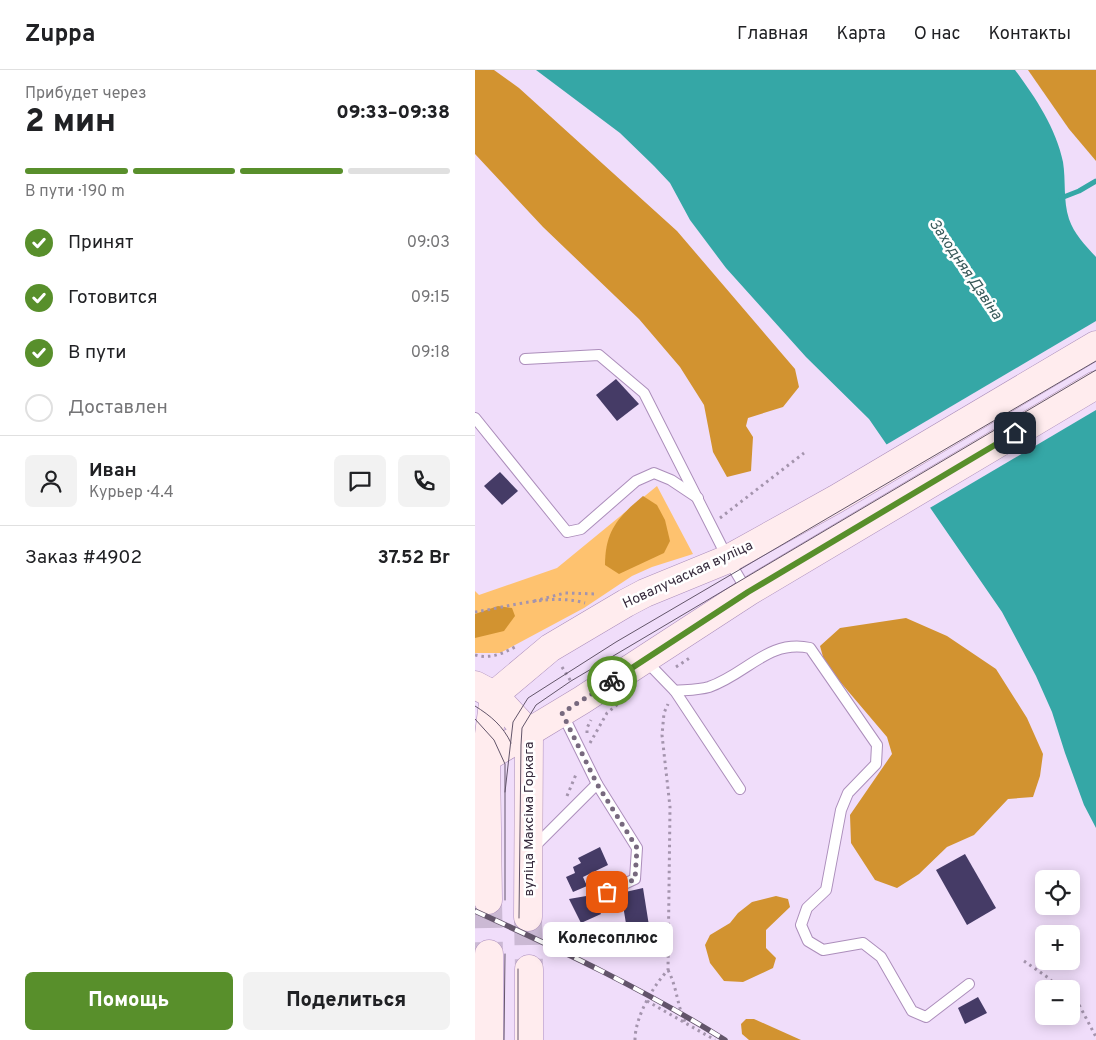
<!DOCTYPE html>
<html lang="ru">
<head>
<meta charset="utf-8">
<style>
	body { margin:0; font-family:Overpass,sans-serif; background:#f2f2f2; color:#202124; height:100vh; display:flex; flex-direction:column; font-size:19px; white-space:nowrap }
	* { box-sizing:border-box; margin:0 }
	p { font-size:16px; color:#757577 }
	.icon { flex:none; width:28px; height:28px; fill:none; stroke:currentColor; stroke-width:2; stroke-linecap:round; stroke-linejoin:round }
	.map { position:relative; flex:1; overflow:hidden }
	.panel { display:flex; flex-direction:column; background:#fff; width:475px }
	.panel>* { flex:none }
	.controls { position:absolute; left:560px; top:800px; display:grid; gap:10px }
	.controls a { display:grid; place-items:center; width:45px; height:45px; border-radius:8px; background:#fff; box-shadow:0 2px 12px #0003; font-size:25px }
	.pin { position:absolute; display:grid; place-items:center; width:42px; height:42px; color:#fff; margin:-21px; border-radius:10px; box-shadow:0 2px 8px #0006 }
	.courier { position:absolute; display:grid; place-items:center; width:50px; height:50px; margin:-25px; border:4px solid #588f2b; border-radius:50%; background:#fff; color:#222; box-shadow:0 1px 6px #0007 }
	.bubble { position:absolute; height:35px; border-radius:8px; background:#fff; box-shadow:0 2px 12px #0003; font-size:16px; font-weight:800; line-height:35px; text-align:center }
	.head em { font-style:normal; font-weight:800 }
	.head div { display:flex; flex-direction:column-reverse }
	.head { display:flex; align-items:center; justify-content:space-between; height:85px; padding:0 25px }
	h1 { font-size:32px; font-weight:800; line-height:38px }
	.bar { display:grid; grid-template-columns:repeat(4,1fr); gap:8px 5px; align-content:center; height:60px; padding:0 25px }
	.bar i { height:6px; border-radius:4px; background:#e0e0e0 }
	.bar .selected { background:#588f2b }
	.bar p { grid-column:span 4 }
	.line { display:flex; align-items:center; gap:12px; padding:0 25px; border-top:1px solid #e0e0e0 }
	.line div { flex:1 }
	.round { display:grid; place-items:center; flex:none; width:52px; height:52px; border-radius:8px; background:#f2f2f2 }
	ol { padding:0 25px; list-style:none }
	li { display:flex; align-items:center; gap:15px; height:55px }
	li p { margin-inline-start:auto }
	li .icon { padding:5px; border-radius:50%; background:#588f2b; color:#fff; stroke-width:4 }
	li:last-child { color:#757577 }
	li i { width:28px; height:28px; border:2px solid #e0e0e0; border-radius:50% }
	.primary-button { display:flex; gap:10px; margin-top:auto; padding:10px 25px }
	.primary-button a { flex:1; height:58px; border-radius:8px; background:#588f2b; color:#fff; font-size:20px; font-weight:800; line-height:58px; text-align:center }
	.primary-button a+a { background:#f2f2f2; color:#202124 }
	header { display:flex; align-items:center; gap:30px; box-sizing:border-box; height:70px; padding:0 25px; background:#fff; border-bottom:1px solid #e0e0e0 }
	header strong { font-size:24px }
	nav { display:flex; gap:28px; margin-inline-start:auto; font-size:18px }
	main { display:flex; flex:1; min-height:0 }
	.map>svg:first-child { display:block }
	.green { fill:#fec26f }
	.forest { fill:#d29330 }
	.water { fill:#35a7a6 }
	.pier { fill:#f0ddfa }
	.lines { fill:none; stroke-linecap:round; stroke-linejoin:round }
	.stream { stroke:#35a7a6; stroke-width:5 }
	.building { fill:#453b66 }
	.secondary-tunnel { stroke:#cbb9d4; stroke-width:28; stroke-dasharray:28 14; stroke-linecap:butt }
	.lane-casing { stroke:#ac8ebb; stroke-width:12 }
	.secondary-casing { stroke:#ac8ebb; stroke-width:29 }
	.path { stroke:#a494ad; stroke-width:3; stroke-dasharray:2.5 4; stroke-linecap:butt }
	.lane { stroke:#fff; stroke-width:10 }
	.secondary { stroke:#ffecee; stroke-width:28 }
	.tram { stroke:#63556a; stroke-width:1 }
	.rail-casing { stroke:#63556a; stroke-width:5.5 }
	.rail { stroke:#fff; stroke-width:4; stroke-dasharray:11; stroke-linecap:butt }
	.done { stroke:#77697e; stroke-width:5; stroke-dasharray:0 9 }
	.route { stroke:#588f2b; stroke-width:6 }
	.labels { text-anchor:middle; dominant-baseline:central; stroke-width:5; stroke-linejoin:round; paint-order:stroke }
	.street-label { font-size:14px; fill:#362a3c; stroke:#fff }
	.water-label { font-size:15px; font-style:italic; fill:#385959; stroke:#fff }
</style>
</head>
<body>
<header>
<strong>Zuppa</strong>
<nav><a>Главная</a><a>Карта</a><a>О нас</a><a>Контакты</a></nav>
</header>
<main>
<section class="panel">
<div class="head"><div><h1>2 мин</h1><p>Прибудет через</p></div><em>09:33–09:38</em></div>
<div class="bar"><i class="selected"></i><i class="selected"></i><i class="selected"></i><i></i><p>В пути · 190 m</p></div>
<ol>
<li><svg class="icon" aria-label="check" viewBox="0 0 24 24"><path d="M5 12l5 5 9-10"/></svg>Принят<p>09:03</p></li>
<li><svg class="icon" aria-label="check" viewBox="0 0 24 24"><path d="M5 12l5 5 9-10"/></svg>Готовится<p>09:15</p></li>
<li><svg class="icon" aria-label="check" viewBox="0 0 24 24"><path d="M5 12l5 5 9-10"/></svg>В пути<p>09:18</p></li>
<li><i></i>Доставлен</li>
</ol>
<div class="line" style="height:90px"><a class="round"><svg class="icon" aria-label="person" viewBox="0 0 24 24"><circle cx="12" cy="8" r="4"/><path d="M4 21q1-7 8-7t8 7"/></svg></a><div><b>Иван</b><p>Курьер · 4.4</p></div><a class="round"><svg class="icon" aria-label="chat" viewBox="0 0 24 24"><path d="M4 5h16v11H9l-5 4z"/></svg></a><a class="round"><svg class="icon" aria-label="phone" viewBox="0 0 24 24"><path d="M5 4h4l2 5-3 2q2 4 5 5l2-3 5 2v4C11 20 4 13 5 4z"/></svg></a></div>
<div class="line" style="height:65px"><div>Заказ #4902</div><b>37.52 Br</b></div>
<div class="primary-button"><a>Помощь</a><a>Поделиться</a></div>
</section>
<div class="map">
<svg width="621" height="970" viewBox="0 0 621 970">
	<rect width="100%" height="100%" fill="#f0ddfa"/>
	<path class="green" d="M182,416L218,484L177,497L157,506L109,538L25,583H0V521L4,525L82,498Z"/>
	<g class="forest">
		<path d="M0,0H19L44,18L202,161L320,299L324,317L308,337L273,348L271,356L278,367L276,401L252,407L238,382L229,335L205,297L164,249L68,157L0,84Z"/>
		<path d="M553,0H621V91L594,59Z"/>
		<path d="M168,426L182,435L190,450L195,471L189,483L144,504L130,495C130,461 143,447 168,426Z"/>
		<path d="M23,536L37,538L40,546L29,561L0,568V544Z"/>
		<path d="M431,548L472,566L521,599L552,648L568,684L565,706L558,727L533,729L499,765L472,777L444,804L422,818L400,810L376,773L375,745L417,684L412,667L350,594L345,576L365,558Z"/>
		<path d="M301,826L313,829L315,837L291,860V878L301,888L298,898L268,912L249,911L235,893L230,875L235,865L255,853L263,843L277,832Z"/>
		<path d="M271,949H279L326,970H274L267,964L266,954Z"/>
	</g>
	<path class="water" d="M61,0H540C560,27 581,58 588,92C591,110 588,131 594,149C599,164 611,176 621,187V758L609,735L590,683L577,642L561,606L527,542L394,349L331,287L251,198L215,150L195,113L179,96L145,63Z"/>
	<path class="pier" d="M621,251V340L453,439L409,376Z"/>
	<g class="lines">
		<path class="stream" d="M586,128L604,121L621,111"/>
	</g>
	<g class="building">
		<path d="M141,309L164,334L142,351L121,325Z"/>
		<path d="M25,402L43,421L27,435L9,416Z"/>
		<path d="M125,777L133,795L108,807L112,816L98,822L91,807L100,803L98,797L106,793L103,788Z"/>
		<path d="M490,784L521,838L492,855L461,800Z"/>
		<path d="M168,818L175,862L153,866L146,823Z"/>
		<path d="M117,825L126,844L106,853L94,829Z"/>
		<path d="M503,927L512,943L490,954L483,938Z"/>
	</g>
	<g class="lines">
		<g class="secondary-tunnel">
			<path d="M13,830L14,884"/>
			<path d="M53,847L54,899"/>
		</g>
		<g class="lane-casing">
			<g id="lane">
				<path d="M50,289L124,285L169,323L253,489L272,521"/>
				<path d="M0,348L92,462L106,459L161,411L179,403L196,410L223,428"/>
				<path d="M171,591L200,621L265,719"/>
				<path d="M200,621C211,620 224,620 234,617C272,604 293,569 335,578L402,675L401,694L373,723L366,740L351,820L332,838L326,855L333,871L348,880L388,873L406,887L437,941L451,947L494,914"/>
				<path d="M87,643L122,714L162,778L160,809L132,822"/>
				<path d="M59,777L122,714"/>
			</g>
		</g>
		<g class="secondary-casing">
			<g id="secondary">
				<path d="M0,615L19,625L54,663L53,847"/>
				<path d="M11,688L107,630L273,522L621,315"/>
				<path d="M13,830L11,688L19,625L75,578L151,533L170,523L253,489L361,429L621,275"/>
				<path d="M14,884V970"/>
				<path d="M54,970V899"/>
			</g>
		</g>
		<g class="path">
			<path d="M245,448L329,383"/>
			<path d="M59,531L90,523L122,524"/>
			<path d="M0,542C34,537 76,523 110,533"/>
			<path d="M0,585C15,589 27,584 40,577"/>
			<path d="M87,597L97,613"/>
			<path d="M201,597L216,587"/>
			<path d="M112,663V658L116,650"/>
			<path d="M115,673L132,643L143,634"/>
			<path d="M92,726L102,702"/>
			<path d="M549,891L575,909L583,919"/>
			<path d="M193,900C202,917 202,935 210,952"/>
			<path d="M596,926L600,927L621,967"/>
			<path d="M172,931L240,970"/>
			<path d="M160,970C160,947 178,916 193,900L195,737L187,665L189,643L193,634"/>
		</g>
		<use href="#lane" class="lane"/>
		<use href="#secondary" class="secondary"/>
		<g class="tram">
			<path d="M0,636C16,646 28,656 36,673"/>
			<path d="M0,649L19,670L30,694V830"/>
			<path d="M30,722L38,652L53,628L141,572L621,291"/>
			<path d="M44,848L46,675L47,658L61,635L96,611L621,300"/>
			<path d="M29,970L30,884"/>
			<path d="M43,970V899"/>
		</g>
		<g class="rail-casing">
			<path id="rail" d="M0,841C86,880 170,920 250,970"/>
		</g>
		<use href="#rail" class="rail"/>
	</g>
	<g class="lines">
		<path class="done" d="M132,822L160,809L162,778L122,714L87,643L137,611"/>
		<path class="route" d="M137,611L273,522L540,363"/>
	</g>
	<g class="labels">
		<g class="street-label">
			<text transform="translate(213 505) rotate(-25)">Новалучаская вуліца</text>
			<text transform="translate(54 749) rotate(-90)">вуліца Максіма Горкага</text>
		</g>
		<g class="water-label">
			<text transform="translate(490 200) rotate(56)">Заходняя Дзвіна</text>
		</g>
	</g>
</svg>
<div class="controls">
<a><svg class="icon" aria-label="locate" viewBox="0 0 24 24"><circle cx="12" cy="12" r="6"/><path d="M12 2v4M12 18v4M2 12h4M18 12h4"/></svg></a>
<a>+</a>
<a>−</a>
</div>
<div class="pin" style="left:132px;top:822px;background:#ea580c"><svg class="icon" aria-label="bag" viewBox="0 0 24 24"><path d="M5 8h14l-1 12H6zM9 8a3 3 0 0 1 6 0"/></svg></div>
<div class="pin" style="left:540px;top:363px;background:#1f2937"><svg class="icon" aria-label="home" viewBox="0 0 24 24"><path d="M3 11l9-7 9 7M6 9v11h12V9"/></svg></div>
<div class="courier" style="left:137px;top:611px"><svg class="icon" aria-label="bike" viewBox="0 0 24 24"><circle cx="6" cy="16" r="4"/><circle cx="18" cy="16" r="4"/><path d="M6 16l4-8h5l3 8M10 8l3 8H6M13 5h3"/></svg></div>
<div class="bubble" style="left:68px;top:852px;width:130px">Колесоплюс</div>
</div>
</main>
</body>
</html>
